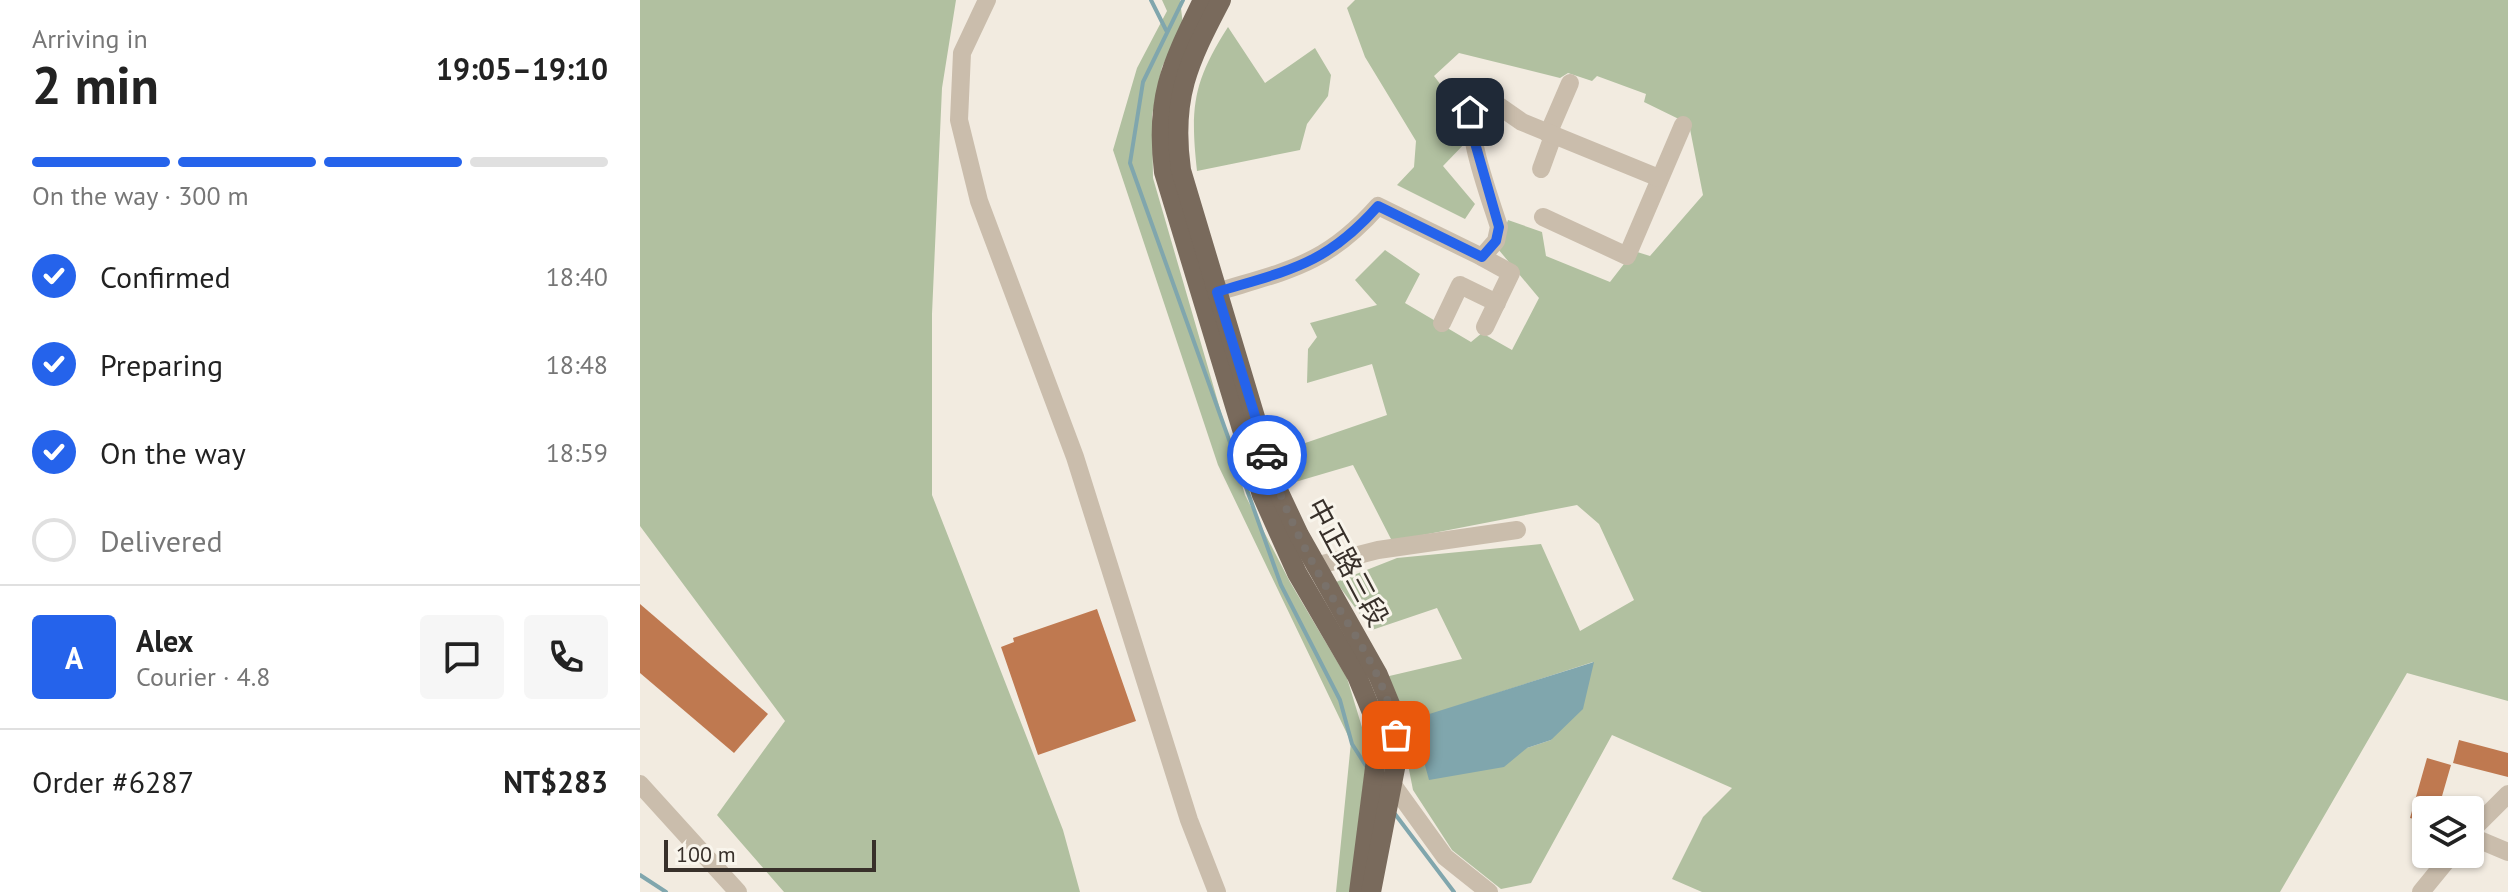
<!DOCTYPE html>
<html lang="en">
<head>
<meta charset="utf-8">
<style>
	body { margin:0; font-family:"PT Sans","Noto Sans TC",sans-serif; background:#f6f6f6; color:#222; height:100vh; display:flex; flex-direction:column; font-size:30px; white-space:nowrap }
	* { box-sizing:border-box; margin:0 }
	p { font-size:26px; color:#767676 }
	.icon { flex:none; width:44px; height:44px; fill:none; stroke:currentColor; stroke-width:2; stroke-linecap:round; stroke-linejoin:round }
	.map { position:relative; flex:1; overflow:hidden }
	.sheet { display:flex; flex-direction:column; background:#fff; width:640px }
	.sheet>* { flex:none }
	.buttons { position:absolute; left:1772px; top:796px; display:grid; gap:16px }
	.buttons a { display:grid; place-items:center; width:72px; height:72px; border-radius:8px; background:#fff; box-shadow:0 2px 6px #0004; font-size:40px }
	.scale { position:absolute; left:24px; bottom:20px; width:212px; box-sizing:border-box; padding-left:8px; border:4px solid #38302a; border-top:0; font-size:22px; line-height:28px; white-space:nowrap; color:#38302a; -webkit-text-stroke:6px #f9f5ec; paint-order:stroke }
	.pin { position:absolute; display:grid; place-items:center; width:68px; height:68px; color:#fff; margin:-34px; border-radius:16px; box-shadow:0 4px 12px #0006 }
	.courier { position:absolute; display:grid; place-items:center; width:80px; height:80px; margin:-40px; border:6px solid #2563eb; border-radius:50%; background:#fff; color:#222; box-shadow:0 2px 10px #0007 }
	.overview em { font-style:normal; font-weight:700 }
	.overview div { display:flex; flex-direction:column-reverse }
	.overview { display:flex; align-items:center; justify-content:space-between; height:136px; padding:0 32px }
	h1 { font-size:52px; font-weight:700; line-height:60px }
	.bar { display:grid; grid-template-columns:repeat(4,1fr); gap:12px 8px; align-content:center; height:96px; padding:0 32px }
	.bar i { height:10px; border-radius:6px; background:#e0e0e0 }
	.bar .current { background:#2563eb }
	.bar p { grid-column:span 4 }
	.line { display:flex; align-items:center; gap:20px; padding:0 32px; border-top:2px solid #e0e0e0 }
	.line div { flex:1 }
	.round { display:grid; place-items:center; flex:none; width:84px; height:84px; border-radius:8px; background:#f6f6f6 }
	ol { padding:0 32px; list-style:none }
	li { display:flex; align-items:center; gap:24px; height:88px }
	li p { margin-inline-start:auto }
	li .icon { padding:8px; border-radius:50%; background:#2563eb; color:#fff; stroke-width:4 }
	li:last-child { color:#767676 }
	li i { width:44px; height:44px; border:4px solid #e0e0e0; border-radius:50% }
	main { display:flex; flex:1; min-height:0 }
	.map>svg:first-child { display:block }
	.green { fill:#b1c0a0; fill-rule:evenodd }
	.water { fill:#80a6ad }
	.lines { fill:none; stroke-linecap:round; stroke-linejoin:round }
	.stream { stroke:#80a6ad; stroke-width:4 }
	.building { fill:#bf7950 }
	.minor { stroke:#cabdac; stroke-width:18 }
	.major { stroke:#796a5c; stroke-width:20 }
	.done { stroke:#79716a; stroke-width:8; stroke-dasharray:0 14.4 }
	.route { stroke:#2563eb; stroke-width:10 }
	.labels { text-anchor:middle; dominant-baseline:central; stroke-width:6; stroke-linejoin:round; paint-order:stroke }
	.street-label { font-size:28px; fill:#38302a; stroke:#f9f5ec }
</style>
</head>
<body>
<main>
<section class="sheet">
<div class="overview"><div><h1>2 min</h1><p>Arriving in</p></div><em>19:05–19:10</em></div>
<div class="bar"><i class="current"></i><i class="current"></i><i class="current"></i><i></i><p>On the way · 300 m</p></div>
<ol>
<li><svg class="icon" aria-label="check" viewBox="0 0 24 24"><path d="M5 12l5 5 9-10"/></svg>Confirmed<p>18:40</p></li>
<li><svg class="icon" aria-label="check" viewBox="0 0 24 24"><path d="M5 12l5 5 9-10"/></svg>Preparing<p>18:48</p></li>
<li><svg class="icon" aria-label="check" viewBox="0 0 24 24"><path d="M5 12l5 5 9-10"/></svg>On the way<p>18:59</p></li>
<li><i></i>Delivered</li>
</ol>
<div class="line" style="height:144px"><b class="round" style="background:#2563eb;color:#fff">A</b><div><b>Alex</b><p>Courier · 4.8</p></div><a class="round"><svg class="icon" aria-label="chat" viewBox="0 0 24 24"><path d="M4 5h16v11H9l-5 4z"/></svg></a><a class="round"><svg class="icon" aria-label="phone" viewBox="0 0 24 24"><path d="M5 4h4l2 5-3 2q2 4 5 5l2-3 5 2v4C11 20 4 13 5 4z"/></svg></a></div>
<div class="line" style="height:104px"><div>Order #6287</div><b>NT$283</b></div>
</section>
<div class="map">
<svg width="1868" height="892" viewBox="0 0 1868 892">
	<rect width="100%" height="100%" fill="#f2ebe0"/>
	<g class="green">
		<path d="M0,0H316L302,88L292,314V495L423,830L440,892H144L77,815L145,721L0,526Z"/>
		<path d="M522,0H540L543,25L522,67L512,115L513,178L605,495L650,582L707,678L728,747L710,892H696L711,742L578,465L473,150L497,68L527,11Z"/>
		<path d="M715,0H1868V701L1767,673L1640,892H1062L1032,879L1063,817L1092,788L972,735L891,883L861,889L812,850L773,790L757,708L745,677L822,659L797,608L732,630L696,582L757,558L901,544L940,631L994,600L959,524L937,505L752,541L713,465L645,485L636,453L747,415L732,364L667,383L668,349L677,337L670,323L737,305L715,280L745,250L780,274L765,303L831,342L842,333L872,350L899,298L858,249L868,220L902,232L906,256L970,282L994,251L1010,256L1063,195L1049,124L1004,102L1006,94L957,76L952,81L928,73L920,78L819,53L794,76L818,107L829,139L803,166L835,204L825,219L757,185L774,167L776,141L725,57L707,8ZM953,662L911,740L887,748L783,717Z"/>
		<path d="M588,27L625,83L675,48L691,75L688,96L667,124L660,150L557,171C550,107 553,82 588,27Z"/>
	</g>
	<path class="water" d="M954,662L943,709L911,740L887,748L864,767L789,780L780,747L783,716Z"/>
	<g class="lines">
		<g class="stream">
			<path d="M511,0L526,30"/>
			<path d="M543,0L503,82L490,163L641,585L700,700L712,744L728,769"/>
			<path d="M755,814L814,892"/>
			<path d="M0,875L26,892"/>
		</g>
	</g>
	<g class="building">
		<path d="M0,604L128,714L94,753L0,673Z"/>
		<path d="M457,609L496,721L398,755L361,647L374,642L373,638Z"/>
		<path d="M1819,740L1868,753V777L1813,763Z"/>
		<path d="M1787,758L1811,765L1798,810H1786V822L1770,818Z"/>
	</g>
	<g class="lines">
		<g class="minor">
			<path d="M347,0L322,53L319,120L339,201L435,457L549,820L577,892"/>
			<path d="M908,134L930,83"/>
			<path d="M901,169L913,136"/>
			<path d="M903,217L987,256L1043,125"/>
			<path d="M842,257L871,273L845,327"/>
			<path d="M577,292C649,270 686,265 738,206L842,257L856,241L859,227C851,200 819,119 836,96L846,97L882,122L1019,178"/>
			<path d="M802,323L820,285L857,303"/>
			<path d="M675,566L738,550L877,530"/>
			<path d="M0,784L98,892"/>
			<path d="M741,784L753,785L805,857L849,892"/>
			<path d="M1830,832L1868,794"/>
			<path d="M1830,836L1868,852"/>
			<path d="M1781,892L1812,854"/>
		</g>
		<g class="major">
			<path d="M563,0C531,66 515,97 524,172L622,495L657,573L717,676L733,715L738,744L719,892"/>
			<path d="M581,0C548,63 531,98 541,170L635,484L659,535L738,675L752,709L756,763L731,892"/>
		</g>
	</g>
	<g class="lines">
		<path class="done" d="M627,455C641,503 663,547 688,590C715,637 748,680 756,735"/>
		<path class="route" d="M627,455L577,292C649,270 686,265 738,206L842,257L856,241L859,227L833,136L830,112"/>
	</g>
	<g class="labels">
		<g class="street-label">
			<text transform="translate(708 562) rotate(62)">中正路三段</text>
		</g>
	</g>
</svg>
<div class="buttons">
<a><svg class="icon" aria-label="layers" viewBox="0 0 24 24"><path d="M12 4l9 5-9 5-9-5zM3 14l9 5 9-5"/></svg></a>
</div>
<div class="scale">100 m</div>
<div class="pin" style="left:756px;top:735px;background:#ea580c"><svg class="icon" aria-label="bag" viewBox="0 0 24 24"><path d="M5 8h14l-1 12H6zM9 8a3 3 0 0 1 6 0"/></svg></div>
<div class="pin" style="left:830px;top:112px;background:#1f2937"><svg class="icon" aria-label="home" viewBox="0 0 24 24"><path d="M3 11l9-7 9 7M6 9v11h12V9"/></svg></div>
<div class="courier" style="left:627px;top:455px"><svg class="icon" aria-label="car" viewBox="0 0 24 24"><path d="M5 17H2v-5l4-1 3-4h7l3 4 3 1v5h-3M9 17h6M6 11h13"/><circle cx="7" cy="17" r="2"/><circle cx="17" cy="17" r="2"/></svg></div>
</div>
</main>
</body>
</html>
